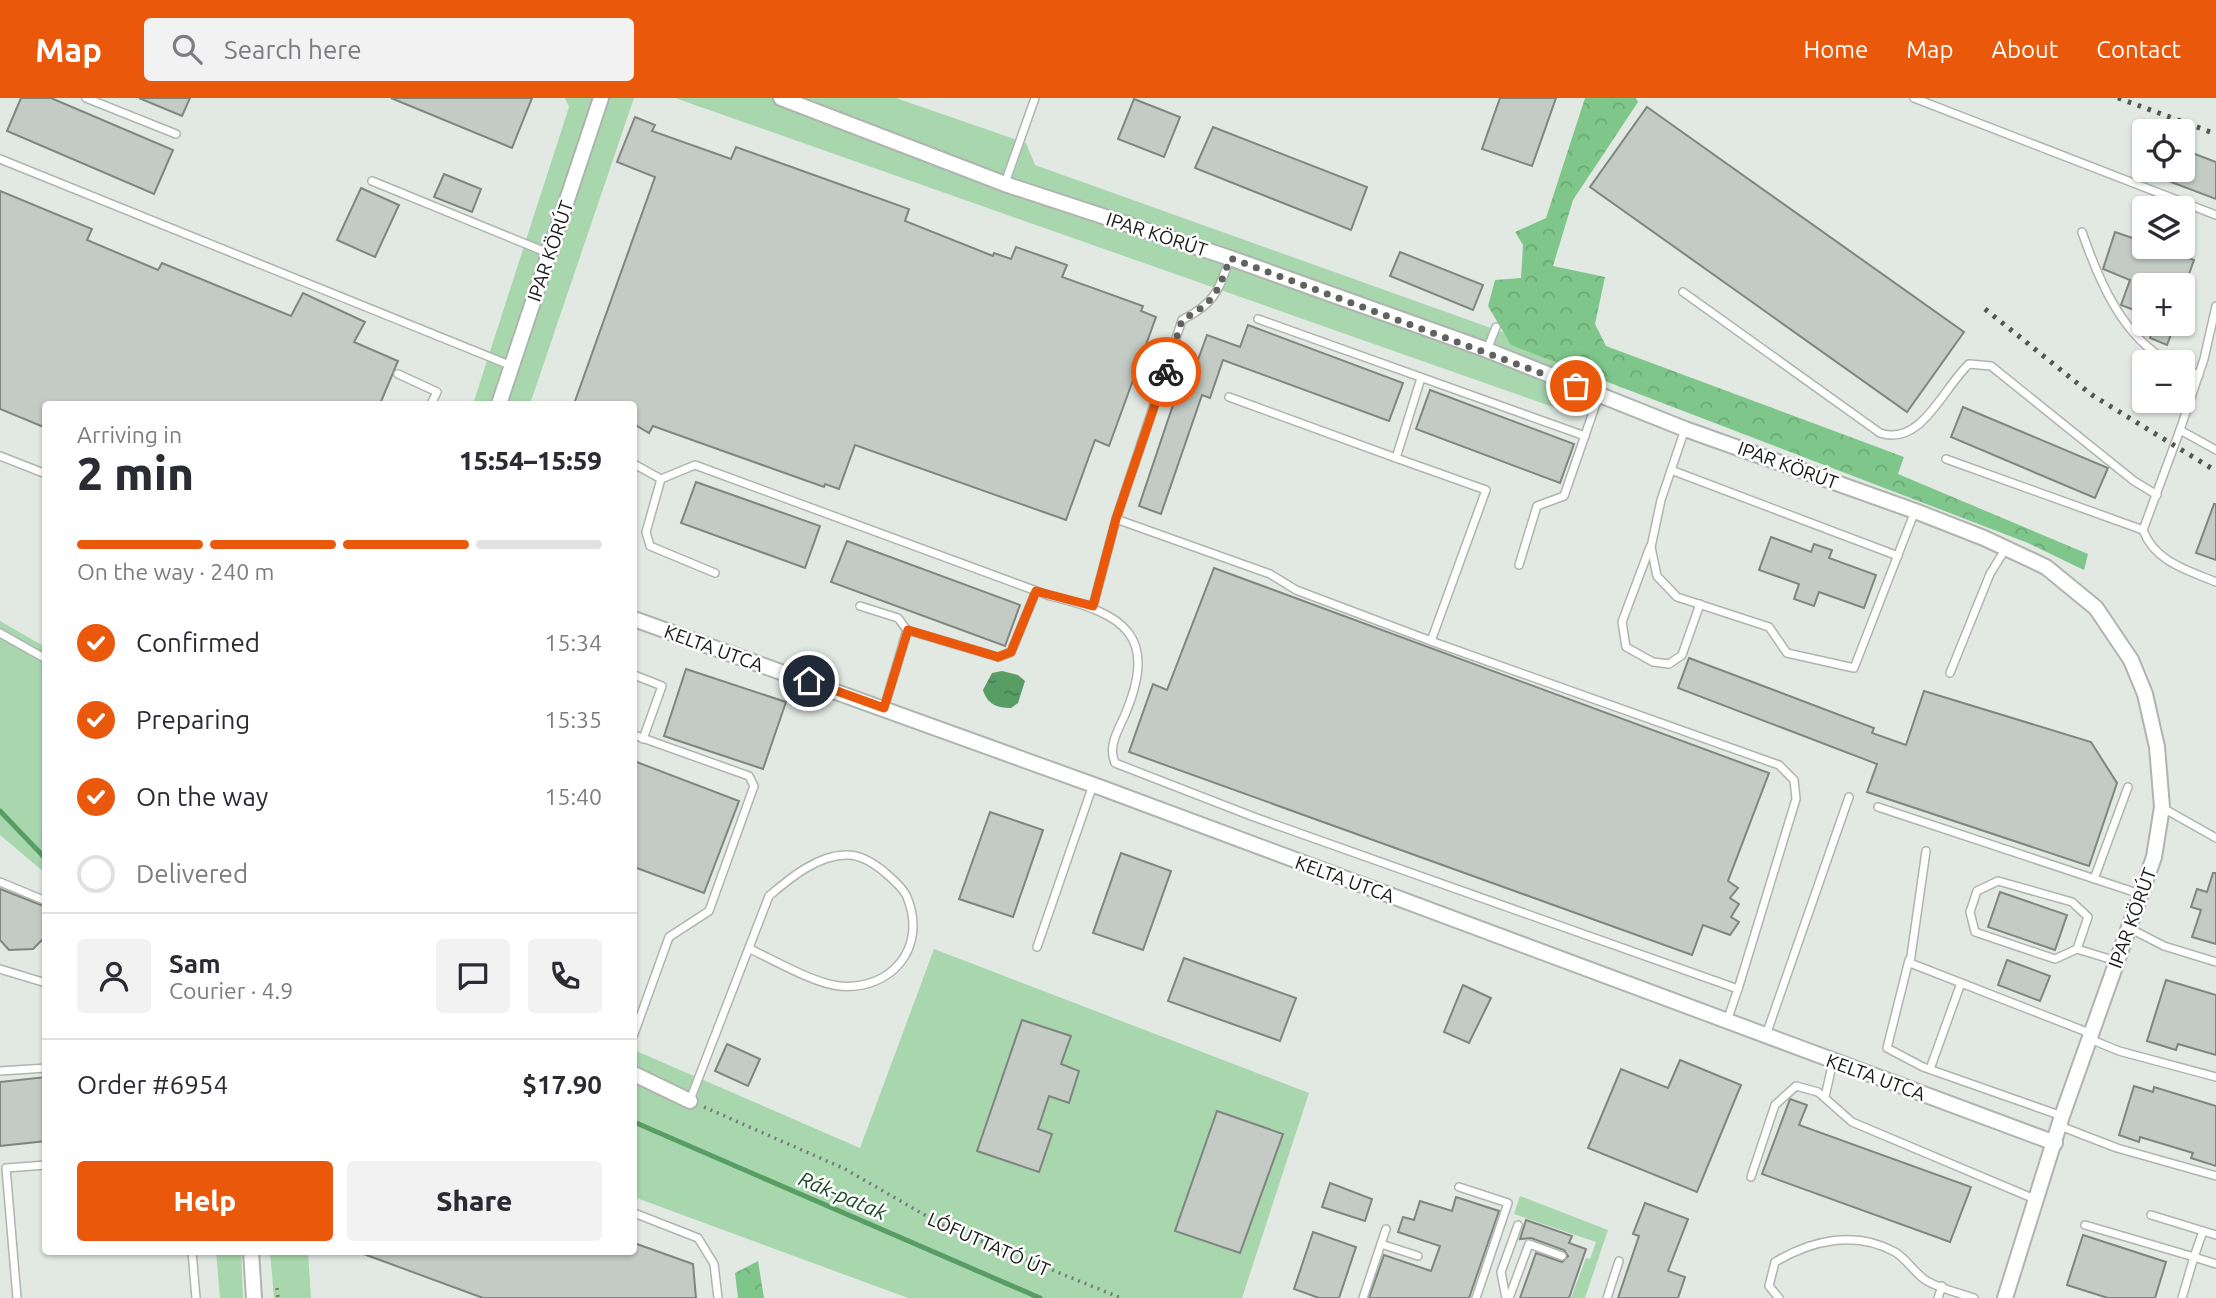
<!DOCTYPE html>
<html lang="en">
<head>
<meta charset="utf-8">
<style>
	body { margin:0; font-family:Ubuntu,sans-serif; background:#f2f2f3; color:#2b2b33; height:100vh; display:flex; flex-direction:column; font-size:26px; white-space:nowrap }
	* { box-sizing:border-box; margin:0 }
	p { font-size:23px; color:#7c7c81 }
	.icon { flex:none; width:38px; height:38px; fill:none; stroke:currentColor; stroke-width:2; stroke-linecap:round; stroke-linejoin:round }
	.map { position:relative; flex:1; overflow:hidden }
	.details { position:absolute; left:42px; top:303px; width:595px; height:854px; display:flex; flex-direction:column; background:#fff; border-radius:7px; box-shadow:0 2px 5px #0004 }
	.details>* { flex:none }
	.fabs { position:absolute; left:2132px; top:21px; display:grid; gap:14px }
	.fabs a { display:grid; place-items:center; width:63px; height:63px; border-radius:7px; background:#fff; box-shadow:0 2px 5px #0004; font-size:35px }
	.pin { position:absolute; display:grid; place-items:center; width:60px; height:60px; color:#fff; margin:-30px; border:4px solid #fff; border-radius:50%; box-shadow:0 2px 7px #0007 }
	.courier { position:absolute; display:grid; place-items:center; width:70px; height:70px; margin:-35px; border:5px solid #ea580c; border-radius:50%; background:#fff; color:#222; box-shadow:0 2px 9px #0007 }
	.summary em { font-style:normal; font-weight:800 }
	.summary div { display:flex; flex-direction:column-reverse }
	.summary { display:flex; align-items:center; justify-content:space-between; height:119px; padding:0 35px }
	h1 { font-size:46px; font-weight:800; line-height:52px }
	.bar { display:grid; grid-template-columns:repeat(4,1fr); gap:10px 7px; align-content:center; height:84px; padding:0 35px }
	.bar i { height:9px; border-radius:5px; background:#e1e1e2 }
	.bar .selected { background:#ea580c }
	.bar p { grid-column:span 4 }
	.line { display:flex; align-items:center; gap:18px; padding:0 35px; border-top:2px solid #e1e1e2 }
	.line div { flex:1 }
	.round { display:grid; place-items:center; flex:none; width:74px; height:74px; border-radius:7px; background:#f2f2f3 }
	ol { padding:0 35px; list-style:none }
	li { display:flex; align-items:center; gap:21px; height:77px }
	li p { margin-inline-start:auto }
	li .icon { padding:7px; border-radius:50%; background:#ea580c; color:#fff; stroke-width:4 }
	li:last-child { color:#7c7c81 }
	li i { width:38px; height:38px; border:4px solid #e1e1e2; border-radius:50% }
	.primary-button { display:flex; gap:14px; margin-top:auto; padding:14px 35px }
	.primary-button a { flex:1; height:80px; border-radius:7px; background:#ea580c; color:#fff; font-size:28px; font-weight:800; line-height:80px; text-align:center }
	.primary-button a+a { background:#f2f2f3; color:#2b2b33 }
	header { display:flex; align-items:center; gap:42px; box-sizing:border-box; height:98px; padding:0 35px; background:#ea580c; color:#fff }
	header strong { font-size:33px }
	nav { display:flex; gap:38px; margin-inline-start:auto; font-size:24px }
	.search { width:490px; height:63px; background:#f2f2f3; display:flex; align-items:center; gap:18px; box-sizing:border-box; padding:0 24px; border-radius:7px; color:#7c7c81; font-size:26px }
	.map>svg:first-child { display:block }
	.grass { fill:#a8d7ae }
	.forest { fill:url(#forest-crowns) }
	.water { fill:url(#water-ripples) }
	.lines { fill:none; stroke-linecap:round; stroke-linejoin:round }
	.stream { stroke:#579d64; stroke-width:5 }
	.building { fill:#c4cbc5; stroke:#7f857f; stroke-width:2 }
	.lane-casing { stroke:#aeb5af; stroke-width:10 }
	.street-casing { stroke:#aeb5af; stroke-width:18 }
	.path { stroke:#777b77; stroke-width:3.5; stroke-dasharray:2 5; stroke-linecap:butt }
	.lane { stroke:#fff; stroke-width:7 }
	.street { stroke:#fff; stroke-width:14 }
	.rail { stroke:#535653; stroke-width:5; stroke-dasharray:3.5 7; stroke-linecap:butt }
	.done { stroke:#5f625f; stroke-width:7; stroke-dasharray:0 12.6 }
	.route { stroke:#ea580c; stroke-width:9 }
	.labels { text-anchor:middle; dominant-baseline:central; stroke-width:5; stroke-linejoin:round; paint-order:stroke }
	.street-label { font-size:19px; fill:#181a18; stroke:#fff }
	.water-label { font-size:21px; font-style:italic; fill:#174b24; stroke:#fff }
</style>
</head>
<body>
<header>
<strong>Map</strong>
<div class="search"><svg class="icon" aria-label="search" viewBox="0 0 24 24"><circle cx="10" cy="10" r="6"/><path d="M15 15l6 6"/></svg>Search here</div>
<nav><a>Home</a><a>Map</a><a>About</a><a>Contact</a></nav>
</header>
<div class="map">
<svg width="2216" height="1200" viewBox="0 0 2216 1200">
	<defs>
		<pattern id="forest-crowns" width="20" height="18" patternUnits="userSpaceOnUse" patternTransform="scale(1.75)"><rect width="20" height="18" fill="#7ec68a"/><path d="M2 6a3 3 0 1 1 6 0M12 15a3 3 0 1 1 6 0" fill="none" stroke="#6caa76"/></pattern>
		<pattern id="water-ripples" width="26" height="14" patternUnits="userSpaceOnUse" patternTransform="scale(1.75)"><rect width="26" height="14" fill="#579d64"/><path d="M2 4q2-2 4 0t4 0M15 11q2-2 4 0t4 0" fill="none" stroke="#477f51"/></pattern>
	</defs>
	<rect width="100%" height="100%" fill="#e2e9e3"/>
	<g class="grass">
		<path d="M565,0H634L530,306H473L569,9Z"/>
		<path d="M675,0H896L1026,45L1035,67L1589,265L1570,315Z"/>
		<path d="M0,523L45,549V775L0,737Z"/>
		<path d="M934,851L1309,995L1242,1200H908L634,1099V952L860,1050Z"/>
		<path d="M1520,1098L1608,1132L1585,1200H1571L1586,1160L1590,1161L1596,1144L1514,1116Z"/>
		<path d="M216,1153H241L243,1200H220Z"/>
		<path d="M270,1153H308L311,1200H274Z"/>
	</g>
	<g class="forest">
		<path d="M1585,0H1636L1638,4L1573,102L1553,168L1605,179L1595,226L1606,248L1904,359L1898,376L2088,456L2084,472L2028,445L1511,247L1488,208L1495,182L1521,180L1523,147L1515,134L1546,120Z"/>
		<path d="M758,1163L764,1200H738L735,1175Z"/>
	</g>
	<path class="water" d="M1002,573L1018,577L1025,583L1018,605L1011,610C997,610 987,606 983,592L992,575Z"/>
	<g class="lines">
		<g class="stream">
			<path d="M0,713L46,761"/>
			<path d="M634,1024L1040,1200"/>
		</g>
	</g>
	<g class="building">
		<path d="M21,0H51L173,52L154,96L7,33Z"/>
		<path d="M139,0H190L182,18Z"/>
		<path d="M391,0H532L512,50Z"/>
		<path d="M1500,0H1556L1532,68L1482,51Z"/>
		<path d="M1134,1L1180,19L1164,59L1118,41Z"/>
		<path d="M1647,9L1964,234L1907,314L1590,89Z"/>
		<path d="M635,19L655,27L652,33L731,61L736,49L909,111L905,123L993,158L994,155L1011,161L1016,149L1067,167L1062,179L1143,208L1141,213L1156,219L1109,348L1095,342L1066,422L855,347L839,391L825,386L824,389L653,328L649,335L634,326V306H574L655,79L617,64Z"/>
		<path d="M1213,29L1367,89L1351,132L1195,70Z"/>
		<path d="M2182,51L2216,64V101L2142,73L2182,72Z"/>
		<path d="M444,76L481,91L472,114L434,99Z"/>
		<path d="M361,90L399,107L375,159L337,142Z"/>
		<path d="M0,93L92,131L87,142L158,172L162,165L291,218L303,195L365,224L354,244L398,263L380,306H46V330L0,311Z"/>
		<path d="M2115,134L2144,144V149H2156L2194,162L2185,187H2144V216L2121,207L2130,182L2103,171Z"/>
		<path d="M1400,154L1483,187L1473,212L1390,178Z"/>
		<path d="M2155,226H2175L2167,247L2150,240Z"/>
		<path d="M1248,227L1403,285L1389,323L1223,262L1210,300L1202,297L1161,416L1139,408L1178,292L1186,295L1207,237L1240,249Z"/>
		<path d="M1430,292L1574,346L1560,385L1416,331Z"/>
		<path d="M1963,309L2108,370L2095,400L1951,339Z"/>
		<path d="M696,384L820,428L805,470L681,425Z"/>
		<path d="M2214,406H2216V462L2196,455Z"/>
		<path d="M1771,439L1811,454L1814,446L1832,452L1829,460L1876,477L1864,510L1819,494L1814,508L1794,501L1799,486L1759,472Z"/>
		<path d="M847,443L1020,507L1005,548L831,484Z"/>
		<path d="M1214,470L1769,675L1728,783L1738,790L1730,800L1739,806L1731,819L1739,824L1730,837L1703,827L1692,857L1129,654L1153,586L1167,592Z"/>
		<path d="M1689,560L1874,630L1872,635L1906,647L1924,593L2091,644L2117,685L2089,768L1867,694L1877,666L1678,590Z"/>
		<path d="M686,571L786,604L763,671L664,638Z"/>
		<path d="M634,663L739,703L704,795L634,769Z"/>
		<path d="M990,714L1043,732L1013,819L959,801Z"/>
		<path d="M1121,755L1171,773L1143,852L1093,835Z"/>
		<path d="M2213,775H2216V846L2192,839L2201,812L2191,809L2197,791L2207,794Z"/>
		<path d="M0,791L46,809V838L33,851L9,852L0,842Z"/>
		<path d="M2000,794L2067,817L2055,852L1988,829Z"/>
		<path d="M1184,860L1296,900L1280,943L1168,903Z"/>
		<path d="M2007,862L2050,878L2040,903L1998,887Z"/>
		<path d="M2166,882L2216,897V957L2178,946L2176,952L2147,943Z"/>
		<path d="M1463,887L1491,900L1469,945L1444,934Z"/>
		<path d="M1022,922L1071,938L1061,966L1079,973L1069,1005L1049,998L1038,1031L1052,1036L1039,1074L977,1053Z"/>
		<path d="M727,946L760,961L748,988L715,973Z"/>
		<path d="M1680,962L1741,987L1697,1094L1588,1050L1621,971L1668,990Z"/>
		<path d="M46,979V1043L0,1048V984Z"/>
		<path d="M2134,988L2153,994L2154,989L2216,1008V1068L2191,1060L2193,1055L2140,1039L2139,1044L2119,1037Z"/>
		<path d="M1790,1001L1807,1007L1799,1027L1971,1089L1950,1144L1762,1076Z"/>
		<path d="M1217,1013L1283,1036L1240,1155L1175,1133Z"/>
		<path d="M1330,1085L1372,1101L1365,1123L1322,1109Z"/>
		<path d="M1456,1099L1499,1113L1469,1200H1369L1384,1157L1431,1173L1440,1148L1398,1134L1403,1119L1414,1122L1420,1103L1452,1113Z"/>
		<path d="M1645,1105L1688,1121L1668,1173L1685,1179L1678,1200H1618L1639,1138L1633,1136Z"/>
		<path d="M1526,1122L1572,1138L1569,1145L1586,1151L1569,1200H1520L1536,1155L1562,1164L1568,1158L1564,1152L1531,1140L1520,1141Z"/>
		<path d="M1313,1134L1356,1149L1339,1200H1319L1294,1191Z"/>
		<path d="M2083,1137L2166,1164L2155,1200H2108L2067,1187Z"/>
		<path d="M634,1145L693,1166L696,1200H483L361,1155L634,1153Z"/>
	</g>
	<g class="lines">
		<g class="lane-casing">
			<g id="lane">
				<path d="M86,0L176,36"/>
				<path d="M1914,0L2216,117"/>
				<path d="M0,61L512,268"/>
				<path d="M372,83L548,155"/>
				<path d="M1005,85L1035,0"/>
				<path d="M2082,134C2099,183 2122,238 2169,264"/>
				<path d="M1683,194L1880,335C1921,349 1943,290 1969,266L1991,268L2134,383L2157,397"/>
				<path d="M1258,221L1585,338"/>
				<path d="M1487,252L1496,229"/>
				<path d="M2182,270L2199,277"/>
				<path d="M398,276L437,294L431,306"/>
				<path d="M1229,299L1396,360L1421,280"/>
				<path d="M1685,331L1661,402L1651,449L1657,478L1677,499L1769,529L1787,555L1854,570L1915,413"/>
				<path d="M2180,332L2204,261L2216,208"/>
				<path d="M2216,352L2180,332L2143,432C2155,464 2187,472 2216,484"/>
				<path d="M0,358L46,376"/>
				<path d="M1396,360L1486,392L1431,543"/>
				<path d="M1946,361L2143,432"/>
				<path d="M634,366L661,381L695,367L1050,498C1126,516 1159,538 1124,619C1117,634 1108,649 1115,665L1254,719L1738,891L1727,923"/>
				<path d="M1671,372L1898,458"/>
				<path d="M661,381L646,434L650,448L715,475"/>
				<path d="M1116,421L1182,222C1215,205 1218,194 1230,160"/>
				<path d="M1650,449L1622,524L1626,549L1653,564L1669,566L1682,557L1700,506"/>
				<path d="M1519,467L1537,408L1564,398L1599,297"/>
				<path d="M860,508L898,520L907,532"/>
				<path d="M1093,508L1116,421L1270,476L1296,492L1439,546L1779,667L1794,682L1796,701L1738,891"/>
				<path d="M0,535L46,561"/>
				<path d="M1950,575L1990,476L2006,450"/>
				<path d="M634,577L662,588L643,641"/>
				<path d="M884,610L907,532L998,559L1011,554L1036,493"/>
				<path d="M634,637L749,678L754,688L709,813L669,839L634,936"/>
				<path d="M1878,709L2140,796"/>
				<path d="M2163,710L2216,740"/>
				<path d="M1926,753L1910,865L2092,936"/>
				<path d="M2094,781L2128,689"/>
				<path d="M0,784L46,803"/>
				<path d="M2129,830L2164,848L2216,864"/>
				<path d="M1037,849L1093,687"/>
				<path d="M2077,851L2088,819L2072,804L1998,783L1977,793L1970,814L1975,834L2055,861L2077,851L2116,863"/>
				<path d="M1909,862L1887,950L1923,969L2062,1018"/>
				<path d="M0,871L46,885"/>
				<path d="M1766,937L1849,699"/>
				<path d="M2090,941L2119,953L2216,979"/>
				<path d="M1930,971L1961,885"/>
				<path d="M0,973L46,970"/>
				<path d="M1825,999L1833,963"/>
				<path d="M690,1002L769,798C790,780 819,756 848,757C860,757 873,765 882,772C890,779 903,789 907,799C928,850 891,893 839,888C813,885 774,862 750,851"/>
				<path d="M2060,1028L2117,1050L2216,1078"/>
				<path d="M1751,1079L1775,1007L1796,988L1818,994L1852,1024L2037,1102"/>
				<path d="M1459,1089L1508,1105L1476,1200"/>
				<path d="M634,1115L698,1140L714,1166L718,1200"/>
				<path d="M2151,1117L2203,1133"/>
				<path d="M2085,1127L2194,1159L2203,1133L2216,1137"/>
				<path d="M1381,1146L1418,1158"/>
				<path d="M192,1153L196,1200"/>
				<path d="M17,1200L6,1070L46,1067"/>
				<path d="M1363,1200L1386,1131"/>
				<path d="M1506,1200L1501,1174L1518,1127"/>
				<path d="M1509,1200L1529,1146L1562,1158"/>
				<path d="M1607,1200L1619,1163"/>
				<path d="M1779,1200L1769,1188L1775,1164C1812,1142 1856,1132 1895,1154C1907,1161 1915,1176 1927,1183C1941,1191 1959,1195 1974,1200"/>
				<path d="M1938,1200L1942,1188"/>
				<path d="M2182,1200L2194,1159L2216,1166"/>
			</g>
		</g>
		<g class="street-casing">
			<g id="street">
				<path d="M781,0L1005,86L1230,160L1487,252L1685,331L1915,413L1984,440L2046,469L2096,510L2131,562L2145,596L2157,649L2162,709L2154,759L2062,1018L2005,1200"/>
				<path d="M499,306L601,0"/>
				<path d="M634,521L1102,690L2055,1045"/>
				<path d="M634,976L690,1003"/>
				<path d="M251,1153L254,1200"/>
			</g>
		</g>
		<g class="path">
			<path d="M704,1009L845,1071L944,1128L1121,1200"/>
			<path d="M277,1190L278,1200"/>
		</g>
		<use href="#lane" class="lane"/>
		<use href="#street" class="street"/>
		<g class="rail">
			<path d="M2118,0L2216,36"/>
			<path d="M1985,211L2092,297L2216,373"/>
		</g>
	</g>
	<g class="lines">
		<path class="done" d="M1166,274L1182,222C1215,204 1218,194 1230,160L1576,288"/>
		<path class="route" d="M809,583L884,610L908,532L998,559L1011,554L1036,493L1093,508L1116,421L1166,274"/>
	</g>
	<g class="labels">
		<g class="street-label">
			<text transform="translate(1157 136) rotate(18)">IPAR KÖRÚT</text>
			<text transform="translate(550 153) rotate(-71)">IPAR KÖRÚT</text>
			<text transform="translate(1788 367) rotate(20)">IPAR KÖRÚT</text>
			<text transform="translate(714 550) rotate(20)">KELTA UTCA</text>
			<text transform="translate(1345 781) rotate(20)">KELTA UTCA</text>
			<text transform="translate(2132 820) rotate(-70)">IPAR KÖRÚT</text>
			<text transform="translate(1876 979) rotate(20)">KELTA UTCA</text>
			<text transform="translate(989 1146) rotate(24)">LÓFUTTATÓ ÚT</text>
		</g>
		<g class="water-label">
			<text transform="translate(843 1097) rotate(23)">Rák-patak</text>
		</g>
	</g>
</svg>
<div class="fabs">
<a><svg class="icon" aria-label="locate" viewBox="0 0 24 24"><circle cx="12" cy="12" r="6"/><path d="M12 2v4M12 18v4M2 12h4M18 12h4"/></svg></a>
<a><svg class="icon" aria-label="layers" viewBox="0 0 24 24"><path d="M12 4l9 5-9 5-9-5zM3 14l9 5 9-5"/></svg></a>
<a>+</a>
<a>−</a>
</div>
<div class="pin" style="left:1576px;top:288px;background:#ea580c"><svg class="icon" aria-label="bag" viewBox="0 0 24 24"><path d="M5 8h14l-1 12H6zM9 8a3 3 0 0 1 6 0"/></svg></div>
<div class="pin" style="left:809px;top:583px;background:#1f2937"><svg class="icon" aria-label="home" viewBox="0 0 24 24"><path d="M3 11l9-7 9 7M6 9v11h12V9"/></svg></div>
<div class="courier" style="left:1166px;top:274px"><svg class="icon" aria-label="bike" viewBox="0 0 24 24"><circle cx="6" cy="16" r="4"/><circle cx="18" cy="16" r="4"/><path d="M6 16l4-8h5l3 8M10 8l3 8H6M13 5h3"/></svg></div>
<section class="details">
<div class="summary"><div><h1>2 min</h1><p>Arriving in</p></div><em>15:54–15:59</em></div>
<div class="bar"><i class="selected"></i><i class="selected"></i><i class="selected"></i><i></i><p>On the way · 240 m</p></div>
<ol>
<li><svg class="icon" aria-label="check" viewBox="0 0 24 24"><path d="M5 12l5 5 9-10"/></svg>Confirmed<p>15:34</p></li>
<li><svg class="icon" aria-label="check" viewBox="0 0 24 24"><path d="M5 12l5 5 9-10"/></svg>Preparing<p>15:35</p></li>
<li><svg class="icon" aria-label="check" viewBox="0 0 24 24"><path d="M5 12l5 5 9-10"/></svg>On the way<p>15:40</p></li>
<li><i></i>Delivered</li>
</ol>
<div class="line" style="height:126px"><a class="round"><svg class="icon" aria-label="person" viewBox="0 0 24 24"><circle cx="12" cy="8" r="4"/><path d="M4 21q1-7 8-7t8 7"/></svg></a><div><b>Sam</b><p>Courier · 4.9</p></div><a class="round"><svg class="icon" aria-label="chat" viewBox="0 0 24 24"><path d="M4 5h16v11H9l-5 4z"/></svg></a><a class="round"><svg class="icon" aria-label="phone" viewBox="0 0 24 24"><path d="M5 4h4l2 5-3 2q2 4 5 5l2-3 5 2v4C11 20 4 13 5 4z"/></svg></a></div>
<div class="line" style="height:91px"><div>Order #6954</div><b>$17.90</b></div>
<div class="primary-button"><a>Help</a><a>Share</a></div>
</section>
</div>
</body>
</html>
